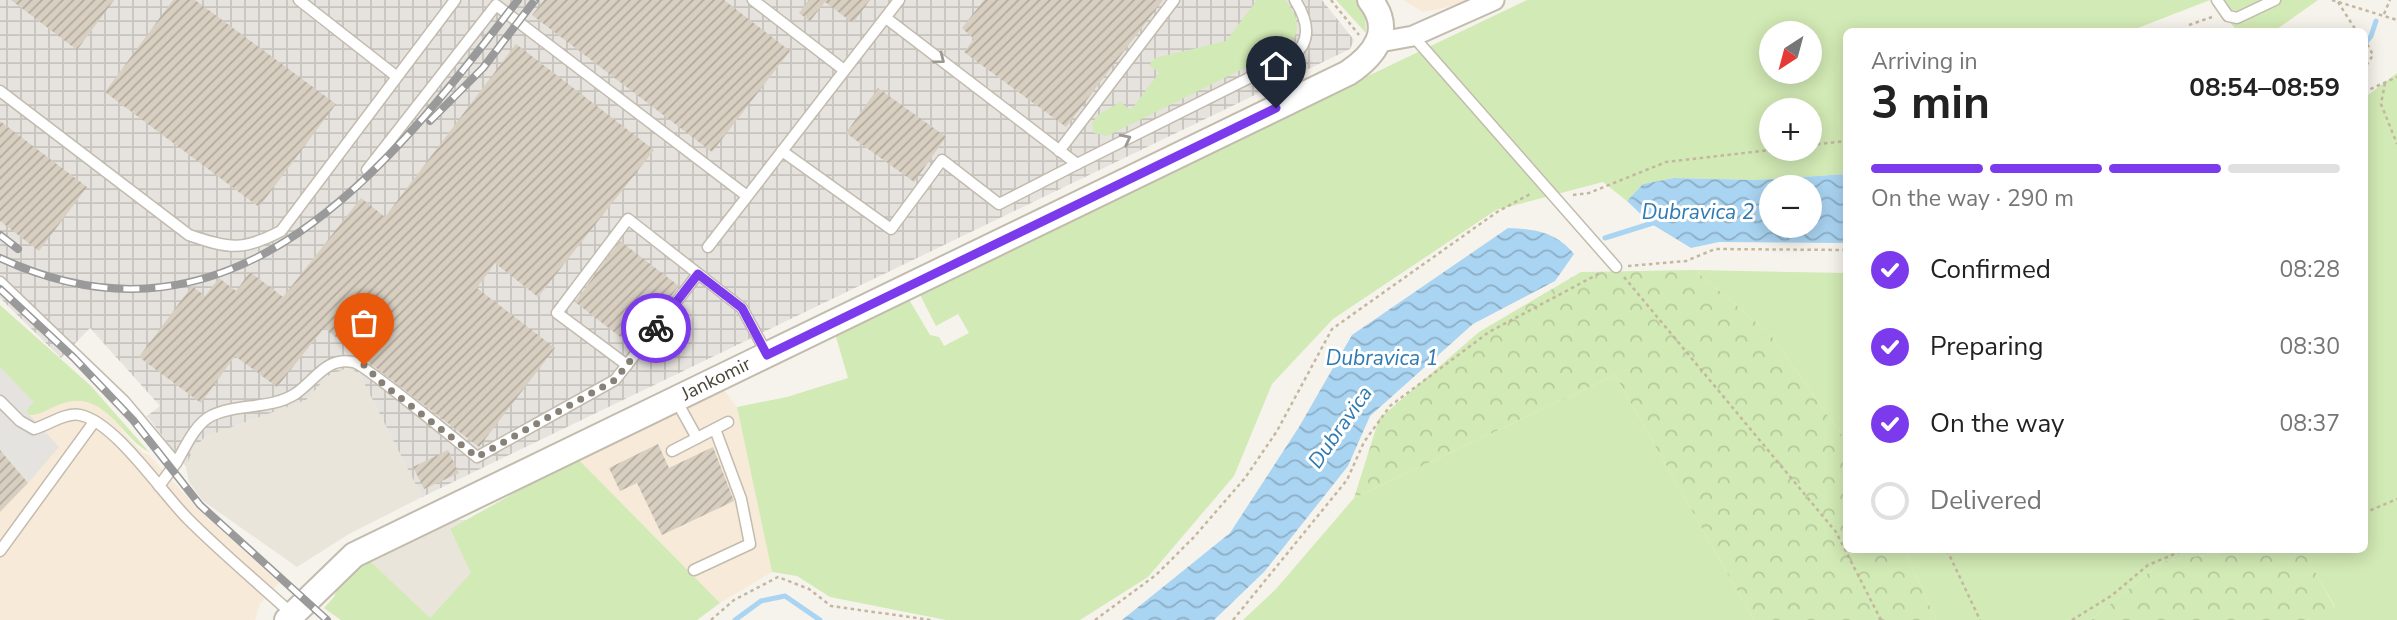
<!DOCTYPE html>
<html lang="en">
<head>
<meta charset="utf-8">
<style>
	body { margin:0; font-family:"Nunito Sans",sans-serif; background:#f6f6f6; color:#222; height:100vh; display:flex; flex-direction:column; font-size:26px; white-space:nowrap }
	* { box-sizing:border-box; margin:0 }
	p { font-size:23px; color:#767676 }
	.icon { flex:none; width:38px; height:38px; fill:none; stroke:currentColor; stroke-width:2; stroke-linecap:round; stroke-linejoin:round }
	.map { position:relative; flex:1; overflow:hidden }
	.panel { position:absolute; left:1843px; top:28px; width:525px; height:525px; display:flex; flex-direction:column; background:#fff; border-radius:10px; box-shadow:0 4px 18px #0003 }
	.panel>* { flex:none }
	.needle { width:46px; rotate:216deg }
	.buttons { position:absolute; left:1759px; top:21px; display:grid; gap:14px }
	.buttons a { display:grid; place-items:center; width:63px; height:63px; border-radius:50%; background:#fff; box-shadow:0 4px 18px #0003; font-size:35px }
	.pin { position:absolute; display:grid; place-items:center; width:60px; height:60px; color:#fff; margin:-72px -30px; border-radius:50% 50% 50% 0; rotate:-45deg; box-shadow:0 0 7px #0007 }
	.pin .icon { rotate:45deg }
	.courier { position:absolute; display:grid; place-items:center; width:70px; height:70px; margin:-35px; border:5px solid #7c3aed; border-radius:50%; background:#fff; color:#222; box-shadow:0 2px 9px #0007 }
	.summary em { font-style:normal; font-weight:700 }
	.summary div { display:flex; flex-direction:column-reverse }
	.summary { display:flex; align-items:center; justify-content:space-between; height:119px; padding:0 28px }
	h1 { font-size:46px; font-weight:700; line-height:52px }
	.bar { display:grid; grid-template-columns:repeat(4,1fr); gap:10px 7px; align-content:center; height:84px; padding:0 28px }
	.bar i { height:9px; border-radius:5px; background:#e0e0e0 }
	.bar .active { background:#7c3aed }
	.bar p { grid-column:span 4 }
	ol { padding:0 28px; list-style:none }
	li { display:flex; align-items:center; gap:21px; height:77px }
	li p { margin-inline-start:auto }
	li .icon { padding:7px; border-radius:50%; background:#7c3aed; color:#fff; stroke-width:4 }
	li:last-child { color:#767676 }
	li i { width:38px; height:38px; border:4px solid #e0e0e0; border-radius:50% }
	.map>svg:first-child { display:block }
	.residential { fill:#eae5da }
	.commercial { fill:#f7ead8 }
	.industrial { fill:url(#industrial-grid) }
	.grass { fill:#d2eab5; fill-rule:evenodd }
	.forest { fill:url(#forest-crowns) }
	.parking { fill:#e5e3e0 }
	.water { fill:url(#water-waves); fill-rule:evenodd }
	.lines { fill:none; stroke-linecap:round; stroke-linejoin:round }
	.stream { stroke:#a9d4f2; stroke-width:5 }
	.building { fill:url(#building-hatch) }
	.service-casing { stroke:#c2bbae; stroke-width:13 }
	.minor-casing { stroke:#c2bbae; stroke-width:23 }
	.tertiary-casing { stroke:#c2bbae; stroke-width:28 }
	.path { stroke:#c4b79f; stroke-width:2.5; stroke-dasharray:3.5 3.5; stroke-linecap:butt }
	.service { stroke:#fff; stroke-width:10 }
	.minor { stroke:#fff; stroke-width:19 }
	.tertiary { stroke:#fff; stroke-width:24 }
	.rail-casing { stroke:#9a9a9a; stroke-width:8 }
	.rail { stroke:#fff; stroke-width:5; stroke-dasharray:16; stroke-linecap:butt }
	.oneway { stroke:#9c9892 }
	.done { stroke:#878178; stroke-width:7; stroke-dasharray:0 12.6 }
	.route { stroke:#7c3aed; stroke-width:9 }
	.labels { text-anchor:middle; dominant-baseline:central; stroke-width:6; stroke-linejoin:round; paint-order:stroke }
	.street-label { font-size:19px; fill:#4b4439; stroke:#fff }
	.water-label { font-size:21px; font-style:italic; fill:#2e7ab2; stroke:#fff }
</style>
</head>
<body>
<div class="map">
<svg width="2397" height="620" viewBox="0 0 2397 620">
	<defs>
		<pattern id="industrial-grid" width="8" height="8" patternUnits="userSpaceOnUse" patternTransform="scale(1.75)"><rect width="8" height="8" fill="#e6e2dd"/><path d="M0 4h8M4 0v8" fill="none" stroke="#c7c3be"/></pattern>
		<pattern id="forest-crowns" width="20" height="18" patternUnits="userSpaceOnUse" patternTransform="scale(1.75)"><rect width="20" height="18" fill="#d2eab5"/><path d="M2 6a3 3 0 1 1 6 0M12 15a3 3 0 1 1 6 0" fill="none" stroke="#b6ca9c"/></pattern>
		<pattern id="water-waves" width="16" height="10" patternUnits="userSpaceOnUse" patternTransform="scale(1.75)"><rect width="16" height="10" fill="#a9d4f2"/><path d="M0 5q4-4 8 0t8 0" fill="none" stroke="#8caec5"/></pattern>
		<pattern id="building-hatch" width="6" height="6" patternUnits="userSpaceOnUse" patternTransform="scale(1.75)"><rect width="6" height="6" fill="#d8cfc1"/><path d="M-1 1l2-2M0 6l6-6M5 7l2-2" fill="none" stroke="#b1aa9e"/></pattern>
	</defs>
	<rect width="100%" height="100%" fill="#f6f3ec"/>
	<g class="residential">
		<path d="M347,368L359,373L422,497L349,534L297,567L203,501L189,482L186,467L193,449L205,437L305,400L328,376Z"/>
		<path d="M450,520H467L450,530L472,573L430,619L367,558Z"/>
	</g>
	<g class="commercial">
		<path d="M1403,0H1483L1423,12Z"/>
		<path d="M0,329L113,412L123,432L143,453L149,455L196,507L279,583L260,604L255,620H0Z"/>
		<path d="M721,386L737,407L772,572L720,603L577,458Z"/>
	</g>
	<path class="industrial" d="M0,0H1322L1354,40L1350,49L422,497L359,373L347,368L328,376L306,400L205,437L193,449L186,467L147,416L160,406L90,328L61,358L0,298Z"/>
	<g class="grass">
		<path d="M1257,0H1285C1298,16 1301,27 1291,45L1107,136L1094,133L1092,123L1098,115L1120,102L1131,110L1159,73L1149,65L1155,58L1226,41Z"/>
		<path d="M1336,0H1358L1365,15L1366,33Z"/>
		<path d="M1527,0H2210L2130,31L1846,32V174L1758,180L1674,178L1643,184L1627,201L1603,182L1496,210L1333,319L1272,384L1234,476L1148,577L1080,620H946L830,597L797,576L772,572L737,407L787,397L848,378L834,330L907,296L930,335L939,337L944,346L969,333L958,314L936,326L918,291ZM1771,33H1810V72H1771ZM1771,110H1810V149H1771Z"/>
		<path d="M2212,0H2318L2273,32L2237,31Z"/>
		<path d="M2397,73V620H2307L2335,607L2304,552L2241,550L2163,561L2091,620H1936L1905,550H2364V98Z"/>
		<path d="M1695,270L1846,273V441L1771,335Z"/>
		<path d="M0,305L91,386L149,452C127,441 115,412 90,403C62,393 42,420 27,414L0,368Z"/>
		<path d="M1615,375L1754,620H1243L1276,589L1354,498Z"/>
		<path d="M577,458L720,603L697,620H341L324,608L334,597L339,582L367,558L430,618L471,573L450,529Z"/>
	</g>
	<g class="forest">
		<path d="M1695,270L1771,335L1846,441V550H1905L1936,620H1754L1615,375L1354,498L1379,419L1479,332L1581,272Z"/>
		<path d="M2241,550L2304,551L2335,608L2307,620H2091L2163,561Z"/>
	</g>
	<path class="parking" d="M0,367L34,402L26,411L59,447L28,483L0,450Z"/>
	<g class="water">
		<path d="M1846,174V243L1719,242L1691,248L1650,223L1627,201L1643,184L1674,178L1758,180ZM1771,187H1810V226H1771Z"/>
		<path d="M1508,228C1535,229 1556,232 1574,254L1555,281L1473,324L1370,416L1348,466L1264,572L1214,620H1122L1230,533L1299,427L1352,335Z"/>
	</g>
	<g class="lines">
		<g class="stream">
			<path d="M2364,45L2371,36L2376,21"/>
			<path d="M1605,238L1656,222"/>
			<path d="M735,620L761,601L785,596L820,620"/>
		</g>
	</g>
	<g class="building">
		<path d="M11,0H114L77,50Z"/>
		<path d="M173,0H195L336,104L259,207L105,92Z"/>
		<path d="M544,0H724L790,51L712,152L532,15Z"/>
		<path d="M809,0H870L853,23L825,2L810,21L799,13Z"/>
		<path d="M984,0H1163L1066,127L964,52L974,39L962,28Z"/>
		<path d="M516,44L654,150L538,297L495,263L477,288L555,348L479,447L324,328L277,387L235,356L201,403L139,357L192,286L205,296L219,278L236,291L250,272L283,297L361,198L385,217Z"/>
		<path d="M878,88L946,137L914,182L846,133Z"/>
		<path d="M0,121L87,187L39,251L0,221Z"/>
		<path d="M620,241L679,286L632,346L575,302Z"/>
		<path d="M658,444L669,468L713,447L734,501L662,535L637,483L620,491L609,468Z"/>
		<path d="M0,450L28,483L0,512Z"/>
		<path d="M448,450L459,473L424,489L413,467Z"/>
	</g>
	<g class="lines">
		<g class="service-casing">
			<g id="service">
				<path d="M299,0L396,76"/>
				<path d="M753,0L844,70"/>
				<path d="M2217,0L2228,16L2237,18L2275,0"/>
				<path d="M886,18L1077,164L1293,56C1313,40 1307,19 1295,0"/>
				<path d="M1413,36L1616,267"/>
				<path d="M0,91L189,235C229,249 243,251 281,231L455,0"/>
				<path d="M782,151L891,229L942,160L999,204L1077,164"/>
				<path d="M1059,151L1174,0"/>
				<path d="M367,170L496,5L747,196"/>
				<path d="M708,247L899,0"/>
				<path d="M0,282L124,401L176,463L159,486"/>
				<path d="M627,365L557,313L628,219L742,308L767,354"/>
				<path d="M676,400L697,438"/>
				<path d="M0,401L20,421L34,429C48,425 66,412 80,415C115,422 162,493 188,519C221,552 257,582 291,613"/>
				<path d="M672,451L728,422"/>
				<path d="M176,463C185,448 195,424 211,416C237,403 270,410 295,394C315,381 325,357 353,362C363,363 461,444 477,457L615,380L698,274"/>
				<path d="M0,551L94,422"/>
				<path d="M694,570L750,544L741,499L715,429"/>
			</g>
		</g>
		<g class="minor-casing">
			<path id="minor" d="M1380,42L1413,36L1494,0"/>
		</g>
		<g class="tertiary-casing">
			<path id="tertiary" d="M287,620L354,555L1348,73C1375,55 1394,30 1370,0"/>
		</g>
		<g class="path">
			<path d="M1331,0L1359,35"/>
			<path d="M2332,0L2397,20"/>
			<path d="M2338,2L2357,32"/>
			<path d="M2384,14L2390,0"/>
			<path d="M2189,25L2212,17"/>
			<path d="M2364,38L2373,55L2364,69"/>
			<path d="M2385,83L2381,104L2397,144"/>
			<path d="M2364,92L2397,77"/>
			<path d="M1810,145L1846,141"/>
			<path d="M1573,195L1589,193L1666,162L1779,149"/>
			<path d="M1628,266L1686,261L1715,249L1846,250"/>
			<path d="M1624,277L1836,532L1881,620"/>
			<path d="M2364,513L2397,499"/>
			<path d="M1947,550L1980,620"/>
			<path d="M711,620L734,600L778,577L809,589L831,606L931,620"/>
			<path d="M1095,620L1156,575L1194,537L1245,478L1277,431L1332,329L1497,212L1532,193"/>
			<path d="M1233,620L1347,480L1364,442L1390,406L1489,332L1602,272"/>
			<path d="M2072,620L2111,596L2148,565L2184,550"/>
		</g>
		<use href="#service" class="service"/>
		<use href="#minor" class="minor"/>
		<use href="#tertiary" class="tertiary"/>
		<g class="rail-casing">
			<g id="rail">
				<path d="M430,121L483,68L535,0"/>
				<path d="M0,235L18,249"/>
				<path d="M0,258C236,367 390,166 518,0"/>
				<path d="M0,289L74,358L133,420L200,505L327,620"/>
			</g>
		</g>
		<use href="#rail" class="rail"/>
	</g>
	<defs><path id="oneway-chevron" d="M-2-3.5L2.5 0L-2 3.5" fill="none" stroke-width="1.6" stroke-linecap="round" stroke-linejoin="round" transform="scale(1.75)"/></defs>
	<g class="oneway">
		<use href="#oneway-chevron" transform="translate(940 59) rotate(37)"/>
		<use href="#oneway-chevron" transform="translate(1126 139) rotate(-27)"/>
	</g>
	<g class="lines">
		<path class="done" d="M364,365L384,385L477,457L615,380L656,328"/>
		<path class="route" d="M656,328L698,274L742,308L767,355L1276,108"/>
	</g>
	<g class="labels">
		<g class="street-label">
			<text transform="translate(716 379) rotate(-26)">Jankomir</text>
		</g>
		<g class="water-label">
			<text x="1698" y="212">Dubravica 2</text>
			<text x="1382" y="358">Dubravica 1</text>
			<text transform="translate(1340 427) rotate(-55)">Dubravica</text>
		</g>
	</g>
</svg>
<div class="buttons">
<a><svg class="needle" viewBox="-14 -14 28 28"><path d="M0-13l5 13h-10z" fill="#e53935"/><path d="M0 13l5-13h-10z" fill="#767676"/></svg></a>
<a>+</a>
<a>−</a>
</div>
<div class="pin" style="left:364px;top:365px;background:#ea580c"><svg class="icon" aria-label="bag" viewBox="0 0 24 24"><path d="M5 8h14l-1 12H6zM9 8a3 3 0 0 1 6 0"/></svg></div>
<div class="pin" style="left:1276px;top:108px;background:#1f2937"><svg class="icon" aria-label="home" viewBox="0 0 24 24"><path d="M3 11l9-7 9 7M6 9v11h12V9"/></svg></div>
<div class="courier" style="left:656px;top:328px"><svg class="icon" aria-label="bike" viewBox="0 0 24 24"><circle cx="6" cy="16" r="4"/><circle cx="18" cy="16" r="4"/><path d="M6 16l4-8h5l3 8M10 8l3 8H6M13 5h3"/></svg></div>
<section class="panel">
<div class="summary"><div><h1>3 min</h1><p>Arriving in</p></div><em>08:54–08:59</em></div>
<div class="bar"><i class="active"></i><i class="active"></i><i class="active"></i><i></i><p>On the way · 290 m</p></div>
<ol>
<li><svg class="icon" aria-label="check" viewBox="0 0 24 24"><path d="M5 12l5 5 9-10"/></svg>Confirmed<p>08:28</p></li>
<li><svg class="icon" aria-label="check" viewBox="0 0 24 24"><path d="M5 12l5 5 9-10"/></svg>Preparing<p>08:30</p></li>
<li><svg class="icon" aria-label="check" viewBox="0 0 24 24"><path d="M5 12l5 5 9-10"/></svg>On the way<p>08:37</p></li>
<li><i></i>Delivered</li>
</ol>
</section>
</div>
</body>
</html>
